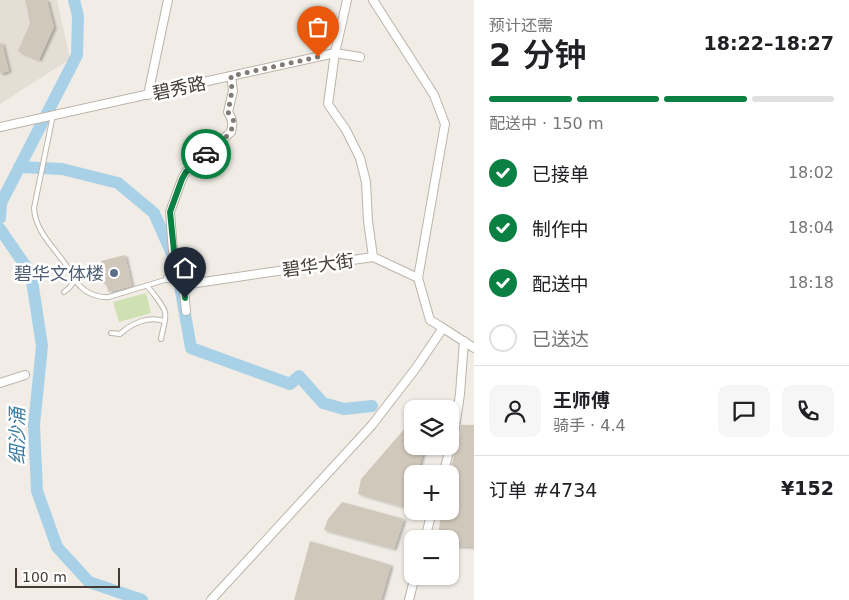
<!DOCTYPE html>
<html lang="zh">
<head>
<meta charset="utf-8">
<style>
	body { margin:0; font-family:"DejaVu Sans","Noto Sans SC",sans-serif; background:#f6f6f6; color:#202124; height:100vh; display:flex; flex-direction:column; font-size:19px; white-space:nowrap }
	* { box-sizing:border-box; margin:0 }
	p { font-size:16px; color:#757577 }
	.icon { flex:none; width:28px; height:28px; fill:none; stroke:currentColor; stroke-width:2; stroke-linecap:round; stroke-linejoin:round }
	.map { position:relative; flex:1; overflow:hidden }
	.side { display:flex; flex-direction:column; background:#fff; width:375px }
	.side>* { flex:none }
	.buttons { position:absolute; left:404px; top:400px; display:grid; gap:10px }
	.buttons a { display:grid; place-items:center; width:55px; height:55px; border-radius:10px; background:#fff; box-shadow:0 1px 4px #0004; font-size:25px }
	.scale { position:absolute; left:15px; bottom:12px; width:105px; box-sizing:border-box; padding-left:5px; border:2px solid #433d36; border-top:0; font-size:14px; line-height:18px; white-space:nowrap; color:#433d36; -webkit-text-stroke:4px #fff; paint-order:stroke }
	.pin { position:absolute; display:grid; place-items:center; width:42px; height:42px; color:#fff; margin:-51px -21px; border-radius:50% 50% 50% 0; rotate:-45deg; box-shadow:0 0 5px #0007 }
	.pin .icon { rotate:45deg }
	.courier { position:absolute; display:grid; place-items:center; width:50px; height:50px; margin:-25px; border:4px solid #0b8043; border-radius:50%; background:#fff; color:#222; box-shadow:0 1px 6px #0007 }
	.summary em { font-style:normal; font-weight:600 }
	.summary div { display:flex; flex-direction:column-reverse }
	.summary { display:flex; align-items:center; justify-content:space-between; height:85px; padding:0 15px }
	h1 { font-size:32px; font-weight:600; line-height:38px }
	.bar { display:grid; grid-template-columns:repeat(4,1fr); gap:8px 5px; align-content:center; height:60px; padding:0 15px }
	.bar i { height:6px; border-radius:4px; background:#e0e0e0 }
	.bar .active { background:#0b8043 }
	.bar p { grid-column:span 4 }
	.line { display:flex; align-items:center; gap:12px; padding:0 15px; border-top:1px solid #e0e0e0 }
	.line div { flex:1 }
	.round { display:grid; place-items:center; flex:none; width:52px; height:52px; border-radius:10px; background:#f6f6f6 }
	ol { padding:0 15px; list-style:none }
	li { display:flex; align-items:center; gap:15px; height:55px }
	li p { margin-inline-start:auto }
	li .icon { padding:5px; border-radius:50%; background:#0b8043; color:#fff; stroke-width:4 }
	li:last-child { color:#757577 }
	li i { width:28px; height:28px; border:2px solid #e0e0e0; border-radius:50% }
	main { display:flex; flex:1; min-height:0 }
	.map>svg:first-child { display:block }
	.residential { fill:#e4ded4 }
	.green { fill:#cfe1b3 }
	.lines { fill:none; stroke-linecap:round; stroke-linejoin:round }
	.river { stroke:#a8d1e7; stroke-width:12 }
	.building { fill:#d1c8bc; filter:url(#shadow) }
	.service-casing { stroke:#bbb4a9; stroke-width:6 }
	.minor-casing { stroke:#bbb4a9; stroke-width:10 }
	.service { stroke:#fff; stroke-width:4 }
	.minor { stroke:#fff; stroke-width:8 }
	.done { stroke:#807b74; stroke-width:5; stroke-dasharray:0 9 }
	.route { stroke:#0b8043; stroke-width:6 }
	.service-dot { fill:#5c6f8a; stroke:#fff; stroke-width:2 }
	.labels { text-anchor:middle; dominant-baseline:central; stroke-width:5; stroke-linejoin:round; paint-order:stroke }
	.street-label { font-size:18px; fill:#433d36; stroke:#fff }
	.service-label { font-size:18px; fill:#4e5e75; stroke:#fff; text-anchor:end }
	.water-label { font-size:19px; font-style:italic; fill:#3b7da2; stroke:#fff }
</style>
</head>
<body>
<main>
<div class="map">
<svg width="474" height="600" viewBox="0 0 474 600">
	<defs>
		<filter id="shadow"><feDropShadow dx="2.5" dy="1.5" stdDeviation="1" flood-color="#0004"/></filter>
	</defs>
	<rect width="100%" height="100%" fill="#f1ede6"/>
	<path class="residential" d="M0,0H57L70,59L0,104Z"/>
	<path class="green" d="M146,293L151,313L119,322L113,302Z"/>
	<g class="lines">
		<g class="river">
			<path d="M19,167L62,169L118,183L154,213L176,263L191,348L290,384L299,376L323,403L344,409L372,406"/>
			<path d="M0,218L1,203L77,55L78,16L74,0"/>
			<path d="M0,229L31,274L42,346L34,425L37,491L57,547L89,582L142,600"/>
		</g>
	</g>
	<g class="building">
		<path d="M25,0H47L54,27L39,60L18,51L30,23Z"/>
		<path d="M0,43H2L9,71L0,74Z"/>
		<path d="M125,255L132,286L108,292L107,286L100,279V270L102,267L101,261Z"/>
		<path d="M412,420V446H425L417,474H412V489L407,508L358,494L361,479Z"/>
		<path d="M461,425H474V547L450,546V539H438L441,511H450V474H449L459,438Z"/>
		<path d="M342,502L404,519L394,549L324,530L328,519Z"/>
		<path d="M310,541L391,565L381,600H294Z"/>
	</g>
	<g class="lines">
		<g class="service-casing">
			<g id="service">
				<path d="M53,115L34,208C35,232 56,249 68,268C72,275 75,282 81,287C88,294 100,298 109,297L168,279"/>
				<path d="M147,286C151,290 164,307 165,312C167,319 162,331 161,339"/>
				<path d="M64,292L69,288L75,280"/>
				<path d="M111,333L120,334C132,323 148,316 164,321"/>
			</g>
		</g>
		<g class="minor-casing">
			<g id="minor">
				<path d="M373,0L434,95L445,124L418,278L430,320L440,326L474,348"/>
				<path d="M360,57L335,53L328,104L346,130L360,158L366,182L368,221L373,257"/>
				<path d="M148,95L168,0"/>
				<path d="M0,127L335,53L347,0"/>
				<path d="M168,278L181,275"/>
				<path d="M183,285L373,257L418,278"/>
				<path d="M186,311L183,280L177,257L173,251L170,212L182,179L186,172L231,132C233,124 233,120 228,112L233,91L231,76"/>
				<path d="M0,383L25,375"/>
				<path d="M443,474L454,434L460,394L464,341"/>
				<path d="M425,539L432,511"/>
				<path d="M211,600L372,425L416,368L443,328"/>
				<path d="M409,600L415,576"/>
			</g>
		</g>
		<use href="#service" class="service"/>
		<use href="#minor" class="minor"/>
	</g>
	<g class="lines">
		<path class="done" d="M206,154C215,147 237,132 233,119C232,118 229,114 228,112L232,91L231,76L318,57"/>
		<path class="route" d="M185,298L183,280L177,257L174,251L170,212L182,179L186,172L206,154"/>
	</g>
	<circle class="service-dot" cx="114" cy="273" r="5"/>
	<g class="labels">
		<g class="street-label">
			<text transform="translate(179 88) rotate(-12)">碧秀路</text>
			<text transform="translate(318 265) rotate(-8)">碧华大街</text>
		</g>
		<g class="service-label">
			<text x="104" y="273">碧华文体楼</text>
		</g>
		<g class="water-label">
			<text transform="translate(17 436) rotate(-90)">细沙涌</text>
		</g>
	</g>
</svg>
<div class="buttons">
<a><svg class="icon" aria-label="layers" viewBox="0 0 24 24"><path d="M12 4l9 5-9 5-9-5zM3 14l9 5 9-5"/></svg></a>
<a>+</a>
<a>−</a>
</div>
<div class="scale">100 m</div>
<div class="pin" style="left:318px;top:57px;background:#ea580c"><svg class="icon" aria-label="bag" viewBox="0 0 24 24"><path d="M5 8h14l-1 12H6zM9 8a3 3 0 0 1 6 0"/></svg></div>
<div class="pin" style="left:185px;top:298px;background:#1f2937"><svg class="icon" aria-label="home" viewBox="0 0 24 24"><path d="M3 11l9-7 9 7M6 9v11h12V9"/></svg></div>
<div class="courier" style="left:206px;top:154px"><svg class="icon" aria-label="car" viewBox="0 0 24 24"><path d="M5 17H2v-5l4-1 3-4h7l3 4 3 1v5h-3M9 17h6M6 11h13"/><circle cx="7" cy="17" r="2"/><circle cx="17" cy="17" r="2"/></svg></div>
</div>
<section class="side">
<div class="summary"><div><h1>2 分钟</h1><p>预计还需</p></div><em>18:22–18:27</em></div>
<div class="bar"><i class="active"></i><i class="active"></i><i class="active"></i><i></i><p>配送中 · 150 m</p></div>
<ol>
<li><svg class="icon" aria-label="check" viewBox="0 0 24 24"><path d="M5 12l5 5 9-10"/></svg>已接单<p>18:02</p></li>
<li><svg class="icon" aria-label="check" viewBox="0 0 24 24"><path d="M5 12l5 5 9-10"/></svg>制作中<p>18:04</p></li>
<li><svg class="icon" aria-label="check" viewBox="0 0 24 24"><path d="M5 12l5 5 9-10"/></svg>配送中<p>18:18</p></li>
<li><i></i>已送达</li>
</ol>
<div class="line" style="height:90px"><a class="round"><svg class="icon" aria-label="person" viewBox="0 0 24 24"><circle cx="12" cy="8" r="4"/><path d="M4 21q1-7 8-7t8 7"/></svg></a><div><b>王师傅</b><p>骑手 · 4.4</p></div><a class="round"><svg class="icon" aria-label="chat" viewBox="0 0 24 24"><path d="M4 5h16v11H9l-5 4z"/></svg></a><a class="round"><svg class="icon" aria-label="phone" viewBox="0 0 24 24"><path d="M5 4h4l2 5-3 2q2 4 5 5l2-3 5 2v4C11 20 4 13 5 4z"/></svg></a></div>
<div class="line" style="height:65px"><div>订单 #4734</div><b>¥152</b></div>
</section>
</main>
</body>
</html>
